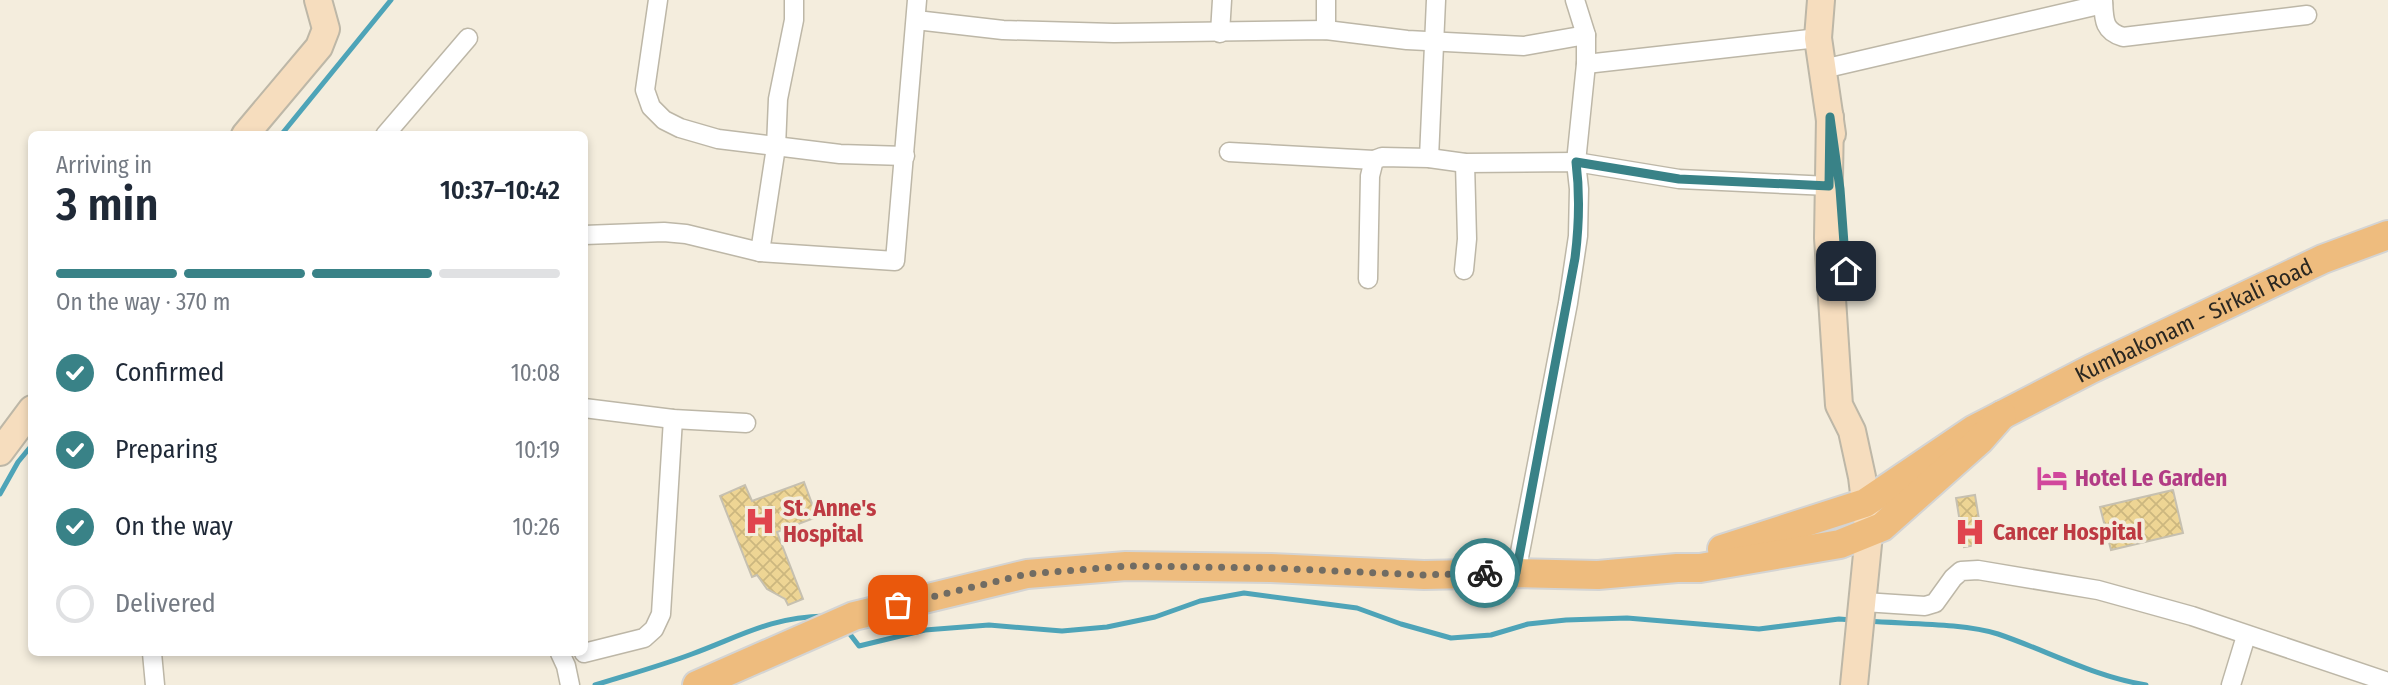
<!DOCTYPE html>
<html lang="en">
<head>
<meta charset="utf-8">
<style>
	body { margin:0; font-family:"Fira Sans Condensed",sans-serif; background:#f6f6f7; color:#1f2937; height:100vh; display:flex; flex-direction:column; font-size:26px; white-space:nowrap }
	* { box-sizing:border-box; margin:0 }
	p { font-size:23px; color:#747a83 }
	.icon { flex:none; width:38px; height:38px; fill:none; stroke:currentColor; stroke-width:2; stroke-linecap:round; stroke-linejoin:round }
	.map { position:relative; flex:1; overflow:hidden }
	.details { position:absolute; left:28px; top:131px; width:560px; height:525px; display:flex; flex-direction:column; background:#fff; border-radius:10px; box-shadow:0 4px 10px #0003 }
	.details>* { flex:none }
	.pin { position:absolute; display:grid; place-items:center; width:60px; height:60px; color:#fff; margin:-30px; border-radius:14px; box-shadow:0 4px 10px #0006 }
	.courier { position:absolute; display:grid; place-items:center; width:70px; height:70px; margin:-35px; border:5px solid #398287; border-radius:50%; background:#fff; color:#222; box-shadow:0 2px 9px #0007 }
	.headline em { font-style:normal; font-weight:600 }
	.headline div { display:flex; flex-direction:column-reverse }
	.headline { display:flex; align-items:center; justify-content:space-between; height:119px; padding:0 28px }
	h1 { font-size:46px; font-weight:600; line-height:52px }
	.bar { display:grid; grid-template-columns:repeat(4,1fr); gap:10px 7px; align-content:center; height:84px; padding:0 28px }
	.bar i { height:9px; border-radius:5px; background:#e0e1e3 }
	.bar .selected { background:#398287 }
	.bar p { grid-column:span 4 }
	ol { padding:0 28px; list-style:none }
	li { display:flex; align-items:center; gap:21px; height:77px }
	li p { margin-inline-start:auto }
	li .icon { padding:7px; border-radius:50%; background:#398287; color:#fff; stroke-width:4 }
	li:last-child { color:#747a83 }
	li i { width:38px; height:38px; border:4px solid #e0e1e3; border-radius:50% }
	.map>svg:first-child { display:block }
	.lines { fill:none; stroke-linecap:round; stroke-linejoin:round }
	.stream { stroke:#4ea4b8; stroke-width:5 }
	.building { fill:url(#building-cross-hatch); stroke:#c6c0b0; stroke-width:2 }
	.street-casing { stroke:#bdb7a7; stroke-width:21 }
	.secondary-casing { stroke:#bdb7a7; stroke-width:30 }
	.primary-casing { stroke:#d4d4d3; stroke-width:32 }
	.street { stroke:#fff; stroke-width:18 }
	.secondary { stroke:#f6ddbe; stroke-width:26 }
	.primary { stroke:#eebc7e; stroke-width:28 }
	.done { stroke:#716c63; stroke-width:7; stroke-dasharray:0 12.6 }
	.route { stroke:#398287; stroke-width:9 }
	.labels { text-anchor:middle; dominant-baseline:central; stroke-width:7; stroke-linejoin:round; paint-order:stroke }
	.street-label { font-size:23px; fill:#2a2721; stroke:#f4eddd }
	.hotel-label { font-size:23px; font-weight:bold; fill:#b23c85; stroke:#f4eddd; text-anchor:start }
	.health-label { font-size:23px; font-weight:bold; fill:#be3a42; stroke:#f4eddd; text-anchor:start }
</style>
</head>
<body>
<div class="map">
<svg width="2388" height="685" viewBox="0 0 2388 685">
	<defs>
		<pattern id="building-cross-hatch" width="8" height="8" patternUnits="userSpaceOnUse" patternTransform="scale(1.75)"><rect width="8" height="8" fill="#eed594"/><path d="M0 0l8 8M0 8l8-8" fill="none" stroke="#ccb77f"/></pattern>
	</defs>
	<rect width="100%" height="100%" fill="#f4eddd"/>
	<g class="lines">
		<g class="stream">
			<path d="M281,135L391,0"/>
			<path d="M0,494L18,462L32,445"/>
			<path d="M1868,621C1905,624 1964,623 1998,634C2048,651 2093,676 2146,685"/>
			<path d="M846,629L859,646L925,630L989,625L1062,631L1107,627L1155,617L1200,601L1244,593L1357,608L1401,624L1451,638L1491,635L1528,624L1566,620L1627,618L1759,629L1839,619L1852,620"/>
			<path d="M595,685C627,675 660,666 692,654C741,636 771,617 825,616"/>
		</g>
	</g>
	<g class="building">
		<path d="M804,482L817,517L777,532L803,599L788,605L785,599L767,589L757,575L752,577L720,496L745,485L752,501Z"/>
		<path d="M2173,490L2183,533L2111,550L2100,507Z"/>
		<path d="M1975,495L1983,544L1964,547L1956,498Z"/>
	</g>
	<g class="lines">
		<g class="street-casing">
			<g id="street">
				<path d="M658,0L645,90L651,107L664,120L680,128L718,139L840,154L905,156"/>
				<path d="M2103,0C2104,19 2103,31 2123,37L2307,15"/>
				<path d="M916,20L1003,30L1114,33L1326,30L1407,40L1524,46L1586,35"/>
				<path d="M1326,30V0"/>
				<path d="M1220,33L1222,0"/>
				<path d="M1586,64L1818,38"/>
				<path d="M1823,69L2103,4"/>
				<path d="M385,135L468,38"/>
				<path d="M1229,152L1374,160"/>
				<path d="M1429,158L1436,0"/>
				<path d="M584,235L664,232L686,234L760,252L895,261L917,0"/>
				<path d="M760,252L776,147L778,99L794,20V0"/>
				<path d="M1464,270L1467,239L1465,163"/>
				<path d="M1368,279L1370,176L1374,160L1382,157L1429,158L1465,163L1576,162L1679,179L1829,186"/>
				<path d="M584,408L673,419L746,423"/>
				<path d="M1516,573L1568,303L1578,236L1579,189L1576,162L1586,64V35L1575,0"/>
				<path d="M1864,602L1925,606L1935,603L1953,578L1961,571L1978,570L2098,590L2192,616L2388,682"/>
				<path d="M152,653L155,685"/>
				<path d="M560,653L566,666L570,685"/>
				<path d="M584,653L644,638L654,629L661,614L673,419"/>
				<path d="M2231,685L2246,636"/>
			</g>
		</g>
		<g class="secondary-casing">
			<g id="secondary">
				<path d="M1821,0L1818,38L1832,134"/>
				<path d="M1830,117L1828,238L1839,405L1852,431L1862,477L1869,534L1854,685"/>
				<path d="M245,135L319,47L326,29L318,0"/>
				<path d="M0,452L32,409"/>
			</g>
		</g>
		<g class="primary-casing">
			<g id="primary">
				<path id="s1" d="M1722,549L1865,503L1973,430L2091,369L2323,259L2388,235"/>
				<path d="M697,685L854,616L1027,574L1126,566L1271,568L1424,575L1516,573L1598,575L1677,568H1700L1840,544L1882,527L1980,440L2002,415"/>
			</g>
		</g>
		<use href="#street" class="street"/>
		<use href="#secondary" class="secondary"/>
		<use href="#primary" class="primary"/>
	</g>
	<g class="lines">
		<path class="done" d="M898,605L1027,574L1126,566L1271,568L1424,575L1485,573"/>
		<path class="route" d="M1485,573H1516L1575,258C1579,226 1580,194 1576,162L1679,179L1829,186L1830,117L1840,189L1846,271"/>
	</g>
	<defs>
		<g id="hotel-bare" transform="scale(2.415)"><path d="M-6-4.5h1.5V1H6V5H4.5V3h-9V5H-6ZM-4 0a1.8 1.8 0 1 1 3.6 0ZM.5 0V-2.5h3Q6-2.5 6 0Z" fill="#d1479c" stroke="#f4eddd" stroke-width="2.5" paint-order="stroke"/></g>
		<g id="hospital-bare" transform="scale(2.415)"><path d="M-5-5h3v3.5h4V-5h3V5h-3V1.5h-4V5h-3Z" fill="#e0444e" stroke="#f4eddd" stroke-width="2.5" paint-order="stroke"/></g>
	</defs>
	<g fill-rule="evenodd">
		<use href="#hotel-bare" x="2052" y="478"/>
		<use href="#hospital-bare" x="760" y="521"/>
		<use href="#hospital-bare" x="1970" y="532"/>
	</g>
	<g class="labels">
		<g class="street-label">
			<text stroke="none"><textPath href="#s1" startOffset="527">Kumbakonam - Sirkali Road</textPath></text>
		</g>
		<g class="hotel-label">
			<text x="2075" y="478">Hotel Le Garden</text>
		</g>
		<g class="health-label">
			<text x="783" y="508">St. Anne's<tspan x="783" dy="26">Hospital</tspan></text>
			<text x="1993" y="532">Cancer Hospital</text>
		</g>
	</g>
</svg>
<div class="pin" style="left:898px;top:605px;background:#ea580c"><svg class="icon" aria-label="bag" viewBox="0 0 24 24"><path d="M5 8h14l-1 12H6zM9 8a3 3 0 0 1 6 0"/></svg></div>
<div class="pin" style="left:1846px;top:271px;background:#1f2937"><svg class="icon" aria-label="home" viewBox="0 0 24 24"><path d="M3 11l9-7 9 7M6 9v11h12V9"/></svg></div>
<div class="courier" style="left:1485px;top:573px"><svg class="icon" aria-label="bike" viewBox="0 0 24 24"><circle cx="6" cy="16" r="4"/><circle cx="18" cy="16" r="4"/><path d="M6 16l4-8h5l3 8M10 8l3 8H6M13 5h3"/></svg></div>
<section class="details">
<div class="headline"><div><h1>3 min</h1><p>Arriving in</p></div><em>10:37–10:42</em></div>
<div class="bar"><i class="selected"></i><i class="selected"></i><i class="selected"></i><i></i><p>On the way · 370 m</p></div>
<ol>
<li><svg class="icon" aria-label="check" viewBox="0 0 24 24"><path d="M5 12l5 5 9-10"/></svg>Confirmed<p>10:08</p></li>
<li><svg class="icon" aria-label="check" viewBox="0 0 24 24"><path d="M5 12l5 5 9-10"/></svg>Preparing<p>10:19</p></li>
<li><svg class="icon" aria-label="check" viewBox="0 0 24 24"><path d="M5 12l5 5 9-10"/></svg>On the way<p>10:26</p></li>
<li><i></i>Delivered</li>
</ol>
</section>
</div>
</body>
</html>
